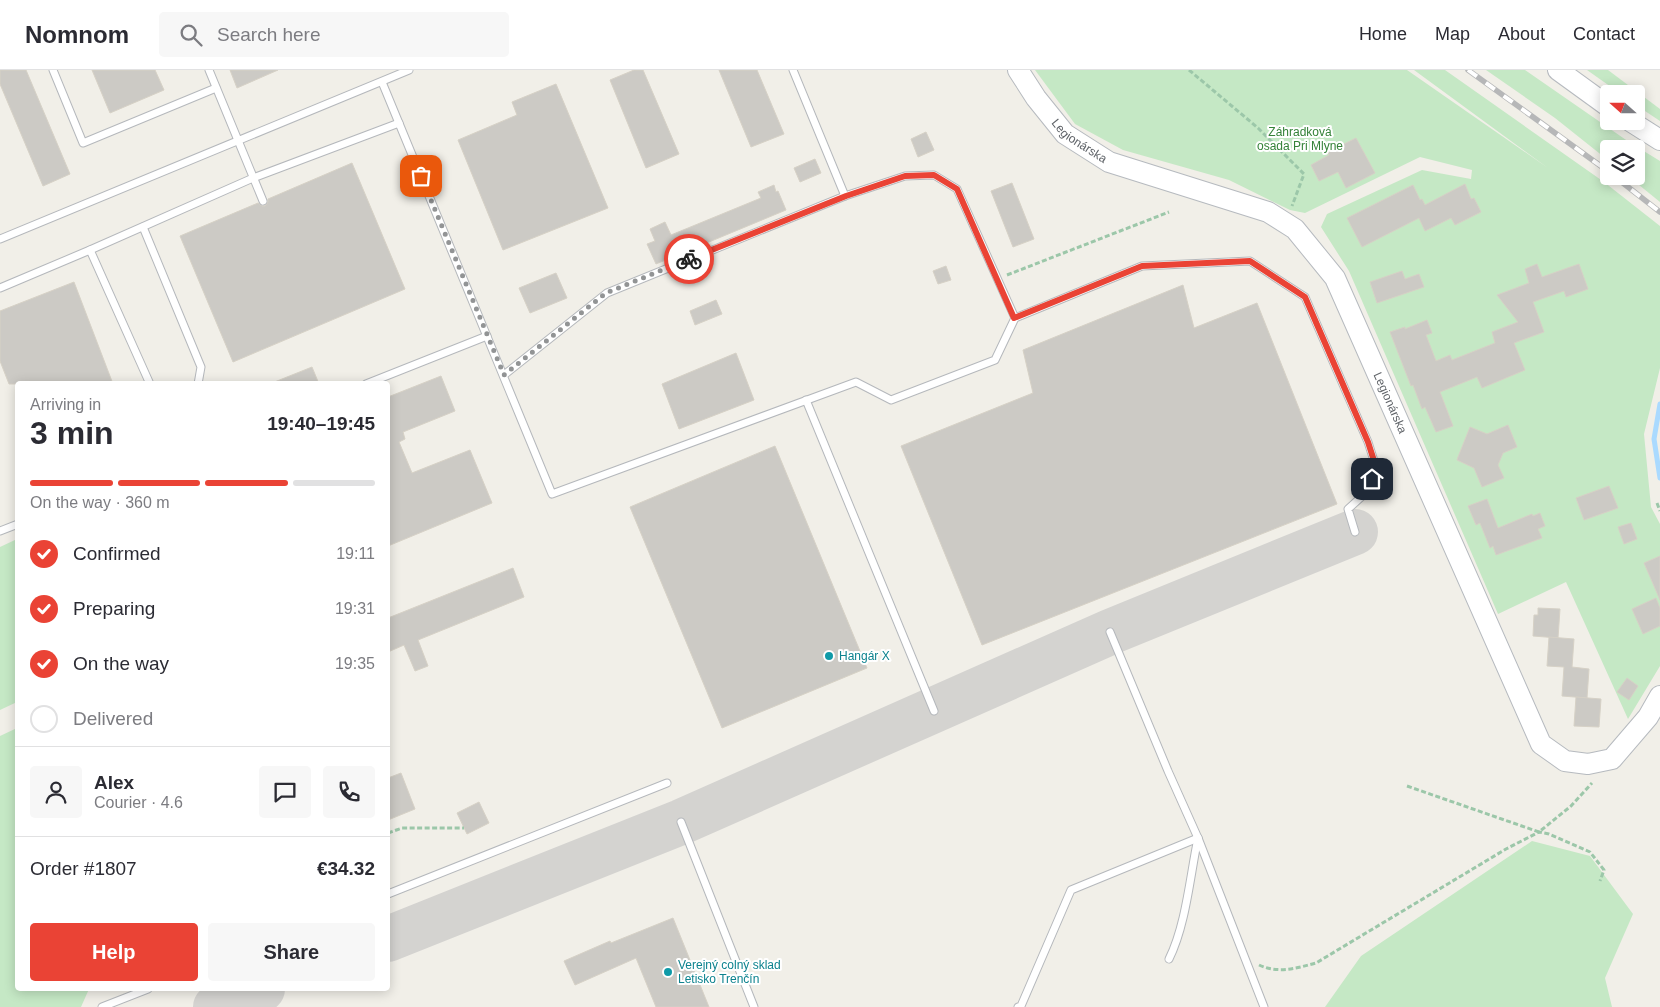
<!DOCTYPE html>
<html lang="en">
<head>
<meta charset="utf-8">
<style>
	body { margin:0; font-family:Arial,sans-serif; background:#f7f7f7; color:#2b2b33; height:100vh; display:flex; flex-direction:column; font-size:19px; white-space:nowrap }
	* { box-sizing:border-box; margin:0 }
	p { font-size:16px; color:#7c7c81 }
	.icon { flex:none; width:28px; height:28px; fill:none; stroke:currentColor; stroke-width:2; stroke-linecap:round; stroke-linejoin:round }
	.map { position:relative; flex:1; overflow:hidden }
	.panel { position:absolute; left:15px; top:311px; width:375px; height:610px; display:flex; flex-direction:column; background:#fff; border-radius:5px; box-shadow:0 2px 12px #0003 }
	.panel>* { flex:none }
	.needle { width:32px; rotate:291deg }
	.buttons { position:absolute; left:1600px; top:15px; display:grid; gap:10px }
	.buttons a { display:grid; place-items:center; width:45px; height:45px; border-radius:5px; background:#fff; box-shadow:0 2px 12px #0003; font-size:25px }
	.pin { position:absolute; display:grid; place-items:center; width:42px; height:42px; color:#fff; margin:-21px; border-radius:10px; box-shadow:0 2px 8px #0006 }
	.courier { position:absolute; display:grid; place-items:center; width:50px; height:50px; margin:-25px; border:4px solid #ea4335; border-radius:50%; background:#fff; color:#222; box-shadow:0 1px 6px #0007 }
	.head em { font-style:normal; font-weight:800 }
	.head div { display:flex; flex-direction:column-reverse }
	.head { display:flex; align-items:center; justify-content:space-between; height:85px; padding:0 15px }
	h1 { font-size:32px; font-weight:800; line-height:38px }
	.bar { display:grid; grid-template-columns:repeat(4,1fr); gap:8px 5px; align-content:center; height:60px; padding:0 15px }
	.bar i { height:6px; border-radius:4px; background:#e1e1e2 }
	.bar .current { background:#ea4335 }
	.bar p { grid-column:span 4 }
	.line { display:flex; align-items:center; gap:12px; padding:0 15px; border-top:1px solid #e1e1e2 }
	.line div { flex:1 }
	.round { display:grid; place-items:center; flex:none; width:52px; height:52px; border-radius:5px; background:#f7f7f7 }
	ol { padding:0 15px; list-style:none }
	li { display:flex; align-items:center; gap:15px; height:55px }
	li p { margin-inline-start:auto }
	li .icon { padding:5px; border-radius:50%; background:#ea4335; color:#fff; stroke-width:4 }
	li:last-child { color:#7c7c81 }
	li i { width:28px; height:28px; border:2px solid #e1e1e2; border-radius:50% }
	.button { display:flex; gap:10px; margin-top:auto; padding:10px 15px }
	.button a { flex:1; height:58px; border-radius:5px; background:#ea4335; color:#fff; font-size:20px; font-weight:800; line-height:58px; text-align:center }
	.button a+a { background:#f7f7f7; color:#2b2b33 }
	header { display:flex; align-items:center; gap:30px; box-sizing:border-box; height:70px; padding:0 25px; background:#fff; border-bottom:1px solid #e1e1e2 }
	header strong { font-size:24px }
	nav { display:flex; gap:28px; margin-inline-start:auto; font-size:18px }
	.search { width:350px; height:45px; background:#f7f7f7; display:flex; align-items:center; gap:12px; box-sizing:border-box; padding:0 18px; border-radius:5px; color:#7c7c81; font-size:19px }
	.map>svg:first-child { display:block }
	.green { fill:#c5e8c5 }
	.lines { fill:none; stroke-linecap:round; stroke-linejoin:round }
	.stream { stroke:#aadaff; stroke-width:5 }
	.taxiway { stroke:#d4d3d0; stroke-width:46 }
	.building { fill:#cccac5; stroke:#d6d1c6 }
	.lane-casing { stroke:#b5b8bc; stroke-width:9 }
	.secondary-casing { stroke:#b6babf; stroke-width:22 }
	.path { stroke:#9cc7a9; stroke-width:3; stroke-dasharray:5 2.5; stroke-linecap:butt }
	.lane { stroke:#fff; stroke-width:7 }
	.secondary { stroke:#fff; stroke-width:20 }
	.rail-casing { stroke:#b6b7b8; stroke-width:5.5 }
	.rail { stroke:#fff; stroke-width:4; stroke-dasharray:11; stroke-linecap:butt }
	.done { stroke:#929495; stroke-width:5; stroke-dasharray:0 9 }
	.route { stroke:#ea4335; stroke-width:6 }
	.culture-dot { fill:#0f9aa8; stroke:#fff; stroke-width:2 }
	.labels { text-anchor:middle; dominant-baseline:central; stroke-width:4; stroke-linejoin:round; paint-order:stroke }
	.park-label { font-size:12px; fill:#348238; stroke:#fff }
	.street-label { font-size:12px; fill:#5f6368; stroke:#fff }
	.culture-label { font-size:12px; fill:#0d838f; stroke:#fff; text-anchor:start }
</style>
</head>
<body>
<header>
<strong>Nomnom</strong>
<div class="search"><svg class="icon" aria-label="search" viewBox="0 0 24 24"><circle cx="10" cy="10" r="6"/><path d="M15 15l6 6"/></svg>Search here</div>
<nav><a>Home</a><a>Map</a><a>About</a><a>Contact</a></nav>
</header>
<div class="map">
<svg width="1660" height="937" viewBox="0 0 1660 937">
	<rect width="100%" height="100%" fill="#f1efe8"/>
	<g class="green">
		<path d="M1035,0H1407L1548,98L1414,0H1445L1604,112L1660,156V298L1644,364L1651,437L1660,454V596L1628,649L1566,512L1498,544L1349,201L1321,157L1327,144L1422,100L1471,109L1472,100L1420,87L1305,143L1290,140L1229,110L1123,80L1075,54Z"/>
		<path d="M1486,0H1525L1629,72L1660,91V132L1628,106H1636V79H1609V91L1555,48Z"/>
		<path d="M1587,0H1608L1660,39V51L1636,35V24H1621Z"/>
		<path d="M17,469V632L0,640V477Z"/>
		<path d="M17,658L18,919H89L81,937H0V666Z"/>
		<path d="M1532,771L1590,786L1633,844L1605,908L1612,937H1325L1361,886Z"/>
	</g>
	<g class="lines">
		<path class="stream" d="M1660,334L1654,369L1660,408"/>
		<g class="taxiway">
			<path d="M388,869L681,752L1110,562L1355,462"/>
			<path d="M216,937L262,919"/>
		</g>
	</g>
	<g class="building">
		<path d="M0,0H26L70,104L43,116L0,14Z"/>
		<path d="M92,0H155L164,20L110,43Z"/>
		<path d="M230,0H278L237,18Z"/>
		<path d="M634,0H643L679,84L646,98L610,10Z"/>
		<path d="M719,0H757L784,64L751,77Z"/>
		<path d="M556,14L608,138L503,180L458,70L517,45L512,32Z"/>
		<path d="M926,62L934,80L918,87L911,69Z"/>
		<path d="M1356,68L1375,103L1346,118L1338,102L1319,111L1311,95L1329,85L1328,82Z"/>
		<path d="M815,89L821,103L800,112L794,98Z"/>
		<path d="M352,93L405,219L233,292L180,166L258,133L262,136H265L268,132V129Z"/>
		<path d="M1012,113L1034,169L1013,177L991,121Z"/>
		<path d="M1465,114L1471,129L1474,128L1481,142L1455,155L1451,148L1425,161L1419,148L1362,177L1347,148L1413,115L1420,130L1422,129L1425,135Z"/>
		<path d="M774,115L776,122L778,121L786,140L656,194L647,174L655,171L650,159L665,152L671,165L761,128L758,122Z"/>
		<path d="M1537,194L1542,207L1579,194L1588,219L1566,227L1564,221L1533,232L1544,262L1514,273L1525,300L1482,318L1477,307L1440,322L1453,356L1436,362L1425,337L1422,339L1413,315L1411,316L1390,262L1405,257V259L1427,250L1432,263L1426,265L1436,291L1450,285L1452,290L1495,273L1492,262L1518,252L1497,225L1529,213L1525,199Z"/>
		<path d="M946,196L951,210L938,214L933,201Z"/>
		<path d="M1402,201L1405,209L1419,204L1424,217L1377,233L1370,212Z"/>
		<path d="M556,203L567,228L530,243L519,218Z"/>
		<path d="M74,212L113,314H9L0,291V241Z"/>
		<path d="M1183,215L1194,258L1257,233L1337,434L982,575L901,376L1033,323L1023,280Z"/>
		<path d="M716,230L722,244L695,255L690,241Z"/>
		<path d="M736,283L754,330L679,359L662,314Z"/>
		<path d="M312,297L319,314H272V313Z"/>
		<path d="M441,306L455,341L403,362L405,369L399,372L412,403L470,380L492,433L388,476V327Z"/>
		<path d="M1508,355L1517,377L1503,383L1498,395L1504,408L1482,417L1474,398L1457,390L1458,387L1470,357L1487,364Z"/>
		<path d="M775,376L867,598L722,658L630,437Z"/>
		<path d="M1609,416L1618,438L1584,450L1576,428Z"/>
		<path d="M1487,429L1498,458L1532,444L1533,446L1540,443L1545,456L1538,459L1542,468L1496,485L1493,476L1490,478L1480,453L1476,455L1468,436Z"/>
		<path d="M1631,453L1637,469L1624,474L1618,457Z"/>
		<path d="M1660,486V530L1644,493Z"/>
		<path d="M513,498L524,527L418,570L428,596L415,601L404,575L388,582V548Z"/>
		<path d="M1656,528L1660,538V556L1643,564L1632,539Z"/>
		<path d="M1538,538L1560,539L1558,568L1533,566L1534,545H1538Z"/>
		<path d="M1549,567L1574,569L1572,597L1589,599L1587,628L1562,626L1564,597L1547,596Z"/>
		<path d="M1627,608L1638,616L1629,630L1617,622Z"/>
		<path d="M1576,627L1601,629L1599,657L1574,656Z"/>
		<path d="M401,703L415,739L388,750V708Z"/>
		<path d="M479,732L489,753L467,764L457,743Z"/>
		<path d="M673,848L709,937H656L636,888L575,915L564,891L610,871L611,873Z"/>
	</g>
	<g class="lines">
		<g class="lane-casing">
			<g id="lane">
				<path d="M53,0L83,73L216,18"/>
				<path d="M209,0L263,131"/>
				<path d="M793,0L845,126"/>
				<path d="M382,12L552,424L856,312L891,330L995,290L1015,248L1142,196L1250,191L1305,227L1368,372L1376,397L1369,420L1348,439L1355,462"/>
				<path d="M143,157L201,297L198,314"/>
				<path d="M0,169L409,0"/>
				<path d="M90,180L150,314"/>
				<path d="M0,218L90,180L253,108L399,53"/>
				<path d="M504,305L607,223L845,126L905,106L934,105L957,119L1015,248"/>
				<path d="M366,314L487,266"/>
				<path d="M806,330L934,641"/>
				<path d="M0,461L18,454"/>
				<path d="M1110,562L1168,701L1198,768L1264,937"/>
				<path d="M681,752L754,937"/>
				<path d="M388,824L667,713"/>
				<path d="M1169,889C1186,855 1190,806 1198,768"/>
				<path d="M102,937L148,919"/>
				<path d="M1018,937L1021,936L1071,820L1198,768"/>
			</g>
		</g>
		<g class="secondary-casing">
			<g id="secondary">
				<path id="s1" d="M1018,0L1036,28L1065,64L1109,92L1268,142L1295,159L1335,208L1541,674L1565,691L1588,694L1612,689L1648,647L1660,626"/>
				<path d="M1558,0L1609,37"/>
				<path d="M1630,51L1660,70"/>
			</g>
		</g>
		<g class="path">
			<path d="M1189,0L1258,58L1304,104L1292,136"/>
			<path d="M1007,205L1169,142"/>
			<path d="M1657,433L1660,441"/>
			<path d="M1407,716L1539,762L1571,736L1592,713"/>
			<path d="M388,763L402,758H464"/>
			<path d="M1259,895C1278,904 1297,898 1316,893L1506,779L1539,762L1549,764L1590,782L1604,800L1600,811"/>
		</g>
		<use href="#lane" class="lane"/>
		<use href="#secondary" class="secondary"/>
		<g class="rail-casing">
			<g id="rail">
				<path d="M1468,0L1609,102"/>
				<path d="M1614,106L1660,142"/>
			</g>
		</g>
		<use href="#rail" class="rail"/>
	</g>
	<g class="lines">
		<path class="done" d="M421,106L504,305L606,223L689,189"/>
		<path class="route" d="M689,189L846,126L905,106L934,105L957,119L1014,248L1142,196L1250,191L1305,227L1368,372L1376,397L1372,409"/>
	</g>
	<g class="culture-dot">
		<circle cx="829" cy="586" r="5"/>
		<circle cx="668" cy="902" r="5"/>
	</g>
	<g class="labels">
		<g class="park-label">
			<text x="1300" y="62">Záhradková<tspan x="1300" dy="14">osada Pri Mlyne</tspan></text>
		</g>
		<g class="street-label">
			<text stroke="none"><textPath href="#s1" startOffset="95">Legionárska</textPath></text>
			<text stroke="none"><textPath href="#s1" startOffset="530">Legionárska</textPath></text>
		</g>
		<g class="culture-label">
			<text x="839" y="586">Hangár X</text>
			<text x="678" y="895">Verejný colný sklad<tspan x="678" dy="14">Letisko Trenčín</tspan></text>
		</g>
	</g>
</svg>
<div class="buttons">
<a><svg class="needle" viewBox="-14 -14 28 28"><path d="M0-13l5 13h-10z" fill="#e53935"/><path d="M0 13l5-13h-10z" fill="#7c7c81"/></svg></a>
<a><svg class="icon" aria-label="layers" viewBox="0 0 24 24"><path d="M12 4l9 5-9 5-9-5zM3 14l9 5 9-5"/></svg></a>
</div>
<div class="pin" style="left:421px;top:106px;background:#ea580c"><svg class="icon" aria-label="bag" viewBox="0 0 24 24"><path d="M5 8h14l-1 12H6zM9 8a3 3 0 0 1 6 0"/></svg></div>
<div class="pin" style="left:1372px;top:409px;background:#1f2937"><svg class="icon" aria-label="home" viewBox="0 0 24 24"><path d="M3 11l9-7 9 7M6 9v11h12V9"/></svg></div>
<div class="courier" style="left:689px;top:189px"><svg class="icon" aria-label="bike" viewBox="0 0 24 24"><circle cx="6" cy="16" r="4"/><circle cx="18" cy="16" r="4"/><path d="M6 16l4-8h5l3 8M10 8l3 8H6M13 5h3"/></svg></div>
<section class="panel">
<div class="head"><div><h1>3 min</h1><p>Arriving in</p></div><em>19:40–19:45</em></div>
<div class="bar"><i class="current"></i><i class="current"></i><i class="current"></i><i></i><p>On the way · 360 m</p></div>
<ol>
<li><svg class="icon" aria-label="check" viewBox="0 0 24 24"><path d="M5 12l5 5 9-10"/></svg>Confirmed<p>19:11</p></li>
<li><svg class="icon" aria-label="check" viewBox="0 0 24 24"><path d="M5 12l5 5 9-10"/></svg>Preparing<p>19:31</p></li>
<li><svg class="icon" aria-label="check" viewBox="0 0 24 24"><path d="M5 12l5 5 9-10"/></svg>On the way<p>19:35</p></li>
<li><i></i>Delivered</li>
</ol>
<div class="line" style="height:90px"><a class="round"><svg class="icon" aria-label="person" viewBox="0 0 24 24"><circle cx="12" cy="8" r="4"/><path d="M4 21q1-7 8-7t8 7"/></svg></a><div><b>Alex</b><p>Courier · 4.6</p></div><a class="round"><svg class="icon" aria-label="chat" viewBox="0 0 24 24"><path d="M4 5h16v11H9l-5 4z"/></svg></a><a class="round"><svg class="icon" aria-label="phone" viewBox="0 0 24 24"><path d="M5 4h4l2 5-3 2q2 4 5 5l2-3 5 2v4C11 20 4 13 5 4z"/></svg></a></div>
<div class="line" style="height:65px"><div>Order #1807</div><b>€34.32</b></div>
<div class="button"><a>Help</a><a>Share</a></div>
</section>
</div>
</body>
</html>
